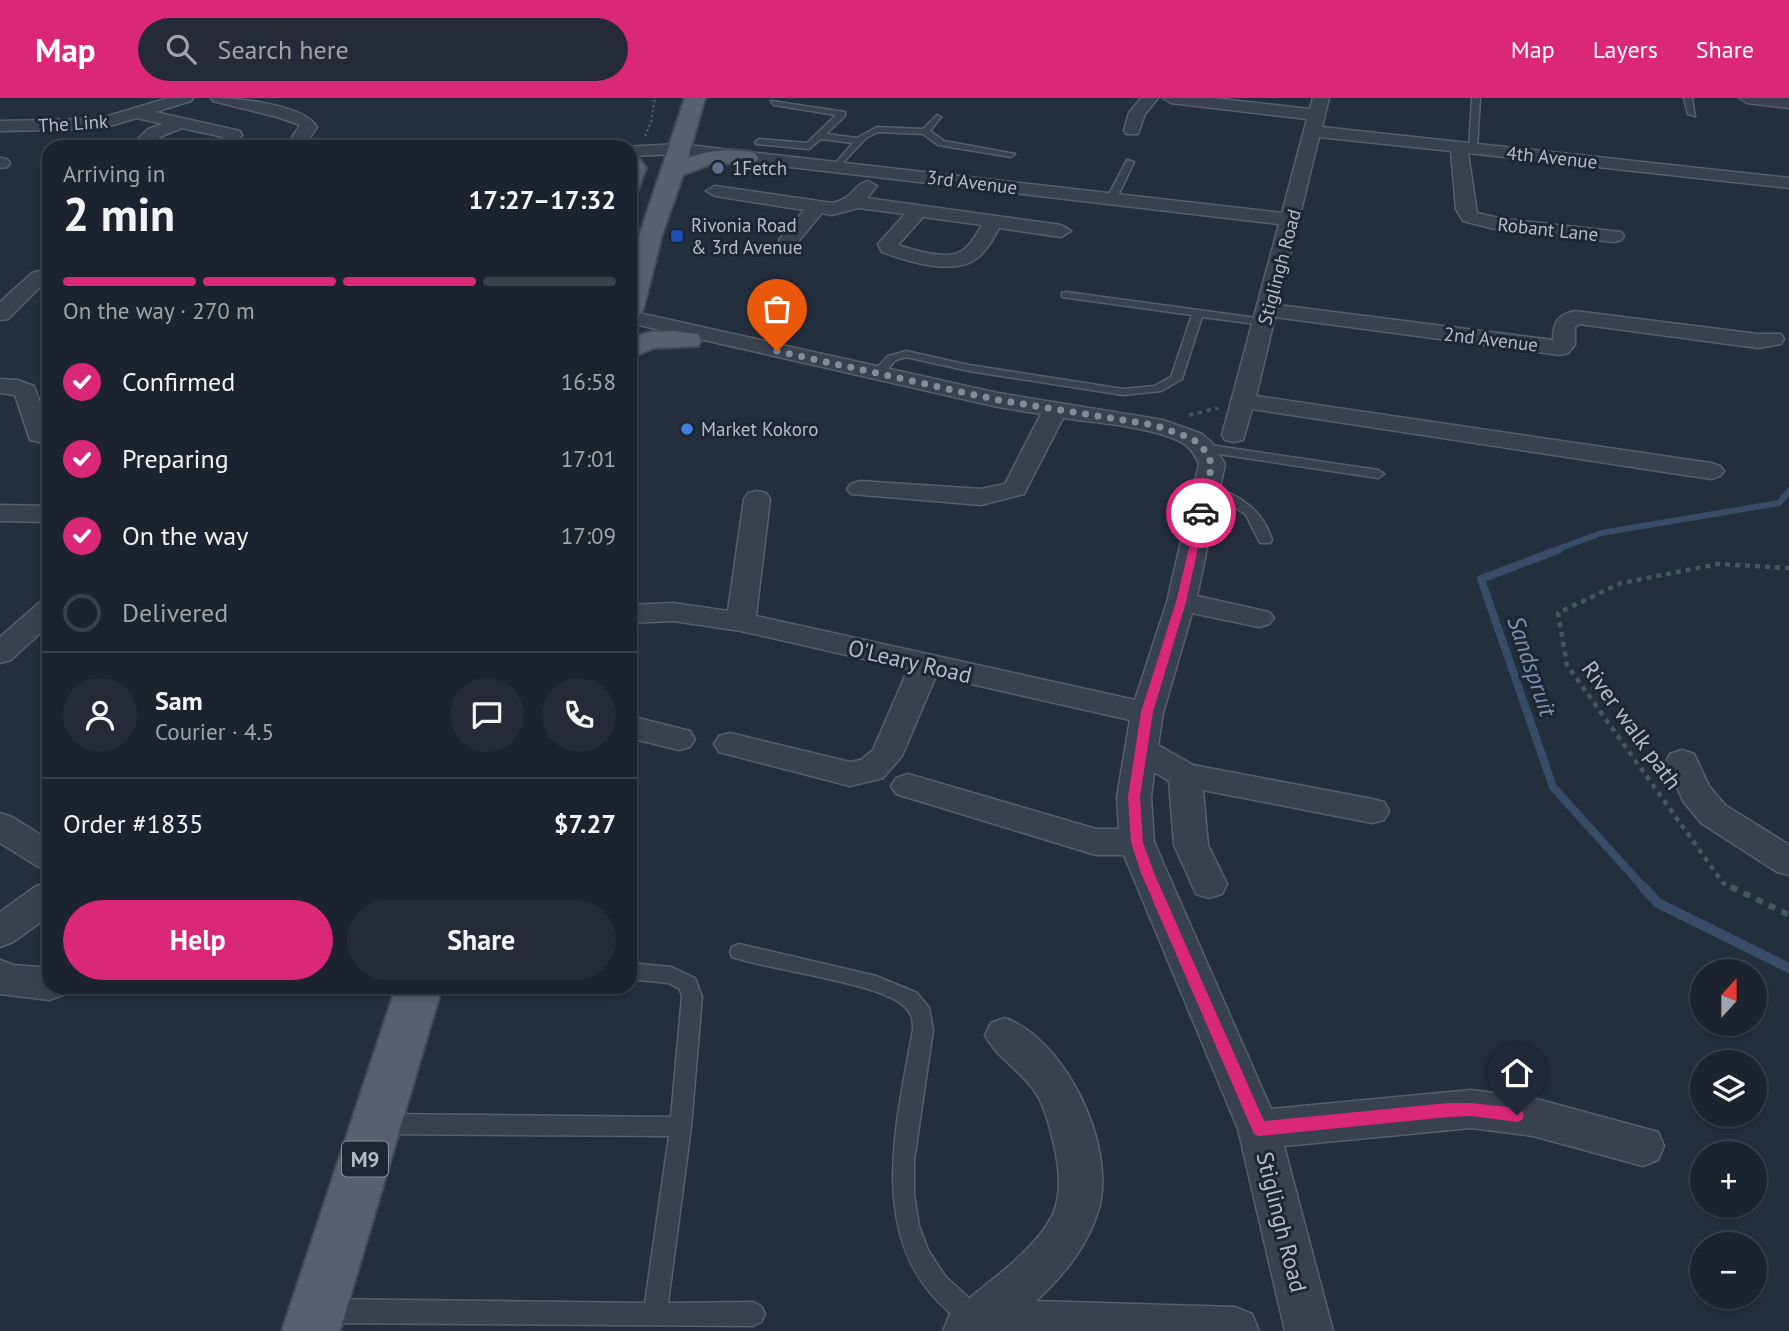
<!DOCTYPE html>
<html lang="en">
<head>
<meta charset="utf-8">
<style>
	body { margin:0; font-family:"PT Sans",sans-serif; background:#242b36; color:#f1f3f6; height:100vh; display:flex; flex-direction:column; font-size:26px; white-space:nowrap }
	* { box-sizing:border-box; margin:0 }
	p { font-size:23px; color:#a0a4aa }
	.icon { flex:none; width:38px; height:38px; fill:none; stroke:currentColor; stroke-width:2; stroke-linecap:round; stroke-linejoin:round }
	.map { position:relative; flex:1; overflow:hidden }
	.drawer { position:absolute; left:42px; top:42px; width:595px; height:854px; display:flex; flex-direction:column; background:#1b232e; border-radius:21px; box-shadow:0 4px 10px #0003,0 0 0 2px #39404a }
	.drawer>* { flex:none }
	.needle { width:46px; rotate:21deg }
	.buttons { position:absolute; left:1690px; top:861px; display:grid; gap:14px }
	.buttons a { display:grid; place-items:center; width:77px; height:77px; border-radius:50%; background:#1b232e; box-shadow:0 4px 10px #0003,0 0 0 2px #39404a; font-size:35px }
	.pin { position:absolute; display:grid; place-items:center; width:60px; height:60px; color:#fff; margin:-72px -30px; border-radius:50% 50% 50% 0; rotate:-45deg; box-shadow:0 0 7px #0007 }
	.pin .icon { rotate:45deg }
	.courier { position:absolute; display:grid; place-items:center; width:70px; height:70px; margin:-35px; border:5px solid #db2777; border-radius:50%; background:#fff; color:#222; box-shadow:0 2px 9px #0007 }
	.head em { font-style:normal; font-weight:800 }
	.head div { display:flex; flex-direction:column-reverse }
	.head { display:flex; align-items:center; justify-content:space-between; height:119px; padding:0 21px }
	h1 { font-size:46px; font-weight:800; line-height:52px }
	.bar { display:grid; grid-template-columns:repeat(4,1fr); gap:10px 7px; align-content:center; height:84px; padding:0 21px }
	.bar i { height:9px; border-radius:5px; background:#39404a }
	.bar .active { background:#db2777 }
	.bar p { grid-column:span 4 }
	.line { display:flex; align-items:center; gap:18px; padding:0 21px; border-top:2px solid #39404a }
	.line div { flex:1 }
	.round { display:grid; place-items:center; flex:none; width:74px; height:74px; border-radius:37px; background:#242b36 }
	ol { padding:0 21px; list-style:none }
	li { display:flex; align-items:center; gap:21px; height:77px }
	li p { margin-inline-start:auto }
	li .icon { padding:7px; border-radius:50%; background:#db2777; color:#fff; stroke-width:4 }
	li:last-child { color:#a0a4aa }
	li i { width:38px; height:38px; border:4px solid #39404a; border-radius:50% }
	.cta { display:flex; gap:14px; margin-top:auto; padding:14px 21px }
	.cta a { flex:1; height:80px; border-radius:42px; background:#db2777; color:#fff; font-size:28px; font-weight:800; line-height:80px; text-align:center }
	.cta a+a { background:#242b36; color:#f1f3f6 }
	header { display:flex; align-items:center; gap:42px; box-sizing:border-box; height:98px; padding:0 35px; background:#db2777; color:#fff }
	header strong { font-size:33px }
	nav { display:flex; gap:38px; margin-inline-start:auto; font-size:24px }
	.search { width:490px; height:63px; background:#242b36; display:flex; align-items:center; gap:18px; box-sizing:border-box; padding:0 24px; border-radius:38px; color:#a0a4aa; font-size:26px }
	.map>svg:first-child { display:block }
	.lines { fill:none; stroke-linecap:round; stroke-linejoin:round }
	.stream-far2 { stroke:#394c67; stroke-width:6 }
	.stream-far1 { stroke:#394c67; stroke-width:8 }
	.stream { stroke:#394c67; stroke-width:10 }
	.lane-casing { stroke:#565f6c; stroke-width:3 }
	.street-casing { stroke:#565f6c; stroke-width:3 }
	.primary-casing { stroke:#414a57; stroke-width:4 }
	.path-far3 { stroke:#44595c; stroke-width:2.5; stroke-dasharray:2.5 2.5; stroke-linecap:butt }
	.path-far2 { stroke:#44595c; stroke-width:3.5; stroke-dasharray:4.5 4.5; stroke-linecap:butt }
	.path-far1 { stroke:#44595c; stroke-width:4.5; stroke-dasharray:5 5; stroke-linecap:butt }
	.path { stroke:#44595c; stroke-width:6; stroke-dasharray:7 7; stroke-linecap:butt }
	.lane { fill:#38414e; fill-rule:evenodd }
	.street { fill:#38414e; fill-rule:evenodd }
	.primary { fill:#56606e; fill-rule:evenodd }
	.route { fill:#db2777 }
	.done { stroke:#828b98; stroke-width:7; stroke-dasharray:0 12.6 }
	.service-dot { fill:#5c6f8a; stroke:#1d2633; stroke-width:2.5 }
	.transit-dot { fill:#1a4fb4; stroke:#1d2633; stroke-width:2.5 }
	.shop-dot { fill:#3f7fe0; stroke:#1d2633; stroke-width:2.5 }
	.labels { text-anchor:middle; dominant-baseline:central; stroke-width:6; stroke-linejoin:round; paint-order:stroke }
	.far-street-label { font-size:19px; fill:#b4bcc9; stroke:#1d2633 }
	.far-poi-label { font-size:19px; fill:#b4bcc9; stroke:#1d2633; text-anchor:start }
	.shield { fill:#1d2633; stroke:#878f9c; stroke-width:2 }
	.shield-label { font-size:21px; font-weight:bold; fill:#b4bcc9 }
	.street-label { font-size:23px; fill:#b4bcc9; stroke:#1d2633 }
	.water-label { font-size:24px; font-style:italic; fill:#7c92b1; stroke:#1d2633 }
</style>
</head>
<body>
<header>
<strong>Map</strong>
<div class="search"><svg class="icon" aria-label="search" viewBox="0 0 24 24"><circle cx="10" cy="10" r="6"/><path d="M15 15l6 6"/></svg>Search here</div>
<nav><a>Map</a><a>Layers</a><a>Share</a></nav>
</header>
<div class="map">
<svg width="1789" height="1233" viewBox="0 0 1789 1233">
	<rect width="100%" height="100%" fill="#242f3e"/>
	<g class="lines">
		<path class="stream-far2" d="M1553,453L1601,435L1779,405L1789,393"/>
		<path class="stream-far1" d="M1558,452L1481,481L1553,689L1645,791"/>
		<path class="stream" d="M1643,789L1658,805L1789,870"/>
		<g class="lane-casing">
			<g id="lane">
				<path d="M1472,0H1480L1477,51L1473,54L1469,51Z"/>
				<path d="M1684,0H1692L1695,18L1688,16Z"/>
				<path d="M771,3L845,14V18L826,36L857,40L877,29L923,31L937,17L941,19L930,33L944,43L1015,56L1011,59L938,47L923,36L878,34L866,40L836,72L832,69L853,45L821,41L809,51L756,46L755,44L759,41L807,45L836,17L774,7Z"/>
				<path d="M1127,62L1134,64L1117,100L1109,102L1107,100Z"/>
				<path d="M1066,194L1264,221L1269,224L1264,227L1202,219L1182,281L1161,293L1123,297L969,273L906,259L896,262L882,277L872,275L888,258L906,253L969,267L1123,291L1154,288L1171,279L1192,217L1062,199V195Z"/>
				<path d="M1203,346L1378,372L1384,376L1378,380L1199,353V347Z"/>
				<path d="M1207,387C1238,396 1262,410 1272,442L1270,445H1260L1246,417L1232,407L1202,394V388Z"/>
				<path d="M739,846L876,878L917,895L929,910L933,932L914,1063V1096L919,1128L928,1152L945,1178L984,1214L988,1222L984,1230C969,1233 960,1223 949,1214C865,1142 896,1026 913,932C913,922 912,915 904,908C880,885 770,872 732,859L730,854L732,849Z"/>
				<path d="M630,865L671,869L695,880L702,899L691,1029L668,1205L753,1204L761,1208L765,1216L761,1224L753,1228L325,1225L317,1221L313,1213L317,1205L325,1201L645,1205L669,1038L382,1036L375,1033L372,1026L375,1019L382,1016L671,1019L682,899L680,891L668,885L630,881Z"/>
			</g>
		</g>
		<g class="street-casing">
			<g id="street">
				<path d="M168,0H193L191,3L155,14L240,33L242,37L233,49H215L223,39L182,30L160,39L147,49H130L148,31L163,26L137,20L99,31L0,33V23L98,21Z"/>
				<path d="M211,0C237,0 303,6 317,29L304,49H286L300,27L277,19L213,3Z"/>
				<path d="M1141,0H1158L1145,16L1138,36H1126L1124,32L1129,15Z"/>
				<path d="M1163,0H1212L1310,11L1313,0H1329L1322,29L1789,80V90L1468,55L1477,115L1503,121L1621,134L1624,138L1621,142L1614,144L1503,133L1463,123L1456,111L1451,53L1319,39L1278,207L1553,242C1553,225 1557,217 1575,213L1758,236H1781L1784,241L1781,246L1758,250L1579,226L1575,229V247L1568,255L1560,257L1275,219L1256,298L1711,365L1720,368L1724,373L1720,378L1711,381L1252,311L1243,342L1234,344L1225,342L1222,337L1279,126L679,56L630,58V49H625L679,46L1282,115L1307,21L1171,5Z"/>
				<path d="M1739,0H1789V10L1747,5Z"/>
				<path d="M0,60L7,61L10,65L7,69L0,70Z"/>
				<path d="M868,83L877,88L867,100L1061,127L1071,133L1061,139L999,130C993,141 986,154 976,161C952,178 906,163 882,154L878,146L905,116L858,110L832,117L822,115L796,146L789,148L779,142L804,112L715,98L706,93L715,88L832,105C854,101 852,87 868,83ZM923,119L982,127C976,136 970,149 960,154C945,162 913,152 898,147Z"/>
				<path d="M39,173L49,179L46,183L8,221L0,222V204L32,175Z"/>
				<path d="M630,213L998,295L1163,322L1202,336L1212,345L1225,366L1197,498L1269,514L1274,520L1269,526L1259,529L1192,515L1163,615L1158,647L1193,667L1372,701L1384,704L1389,713L1384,722L1372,725L1203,692L1208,747L1227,786L1222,796L1209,800L1196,796L1174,747L1169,683L1154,674L1151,699L1154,744L1271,1011L1471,992L1533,1000L1658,1034L1664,1048L1658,1062L1643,1068L1533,1038L1471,1030L1284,1048L1333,1233H1285L1238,1031L1124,757H1096L896,696L891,688L896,680L908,676L1096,731H1119L1117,699L1130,622L936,578L902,658L883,680L850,688L719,654L714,646L719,638L730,635L850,664L861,662L873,652L908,571L741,533L673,523L630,525V507L673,505L728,513L744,401L748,395L757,393L766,395L770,401L756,518L1135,602L1167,504L1199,366C1196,359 1193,353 1187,348C1162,329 1095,325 1063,320L1024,396L981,407L851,396L847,391L851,386L860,383L981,391L1005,386L1041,316L998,309L630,225Z"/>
				<path d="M0,281L17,282L34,288L49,330L48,342L39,344L30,342L15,297L0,295Z"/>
				<path d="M0,407L49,408V424L0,423Z"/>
				<path d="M49,502V527L11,562L0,565V539L39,505Z"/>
				<path d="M630,618L690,633L695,641L690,649L679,652L630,640Z"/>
				<path d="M1682,652L1694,656L1709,688L1725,707L1789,747V777L1777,774L1701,725L1683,703L1666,664L1670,656Z"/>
				<path d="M0,715L12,719L49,742V772L37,768L0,745Z"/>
				<path d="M49,784V818L13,844L0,849V814L36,788Z"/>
				<path d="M0,862L14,867L49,870V889H67L63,897L49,902L0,896Z"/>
				<path d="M1005,920C1066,942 1116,1048 1099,1110C1088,1148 1065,1176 1036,1203L1235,1209L1252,1216L1259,1233H943L950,1216C981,1189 1036,1153 1053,1116C1062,1095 1059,1068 1054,1047C1050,1031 1046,1012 1037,997C1023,973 997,961 985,937L991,925Z"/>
			</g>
		</g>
		<g class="primary-casing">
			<g id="primary">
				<path d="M685,0H705L688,60C708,52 733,50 755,55L758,60L755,65L711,66L683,77L662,137L643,212L639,218L630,220V166Z"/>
				<path d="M630,58L638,59L646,70L638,92L630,94Z"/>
				<path d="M673,233L698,236L701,242L698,248L654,250L630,260V240L651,234Z"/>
				<path d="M396,889H442L340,1233H282Z"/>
			</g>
		</g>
		<path class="path-far3" d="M645,38L651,24L655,0"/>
		<path class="path-far2" d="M1189,317L1218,310"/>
		<path class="path-far1" d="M1735,791L1723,785L1567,567L1558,515L1621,485L1718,466L1789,470"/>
		<path class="path" d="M1731,789L1789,817"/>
		<use href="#lane" class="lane"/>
		<use href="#street" class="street"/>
		<use href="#primary" class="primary"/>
	</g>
	<path class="route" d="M1198,413L1206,415L1186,504L1153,614L1140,699L1143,744L1154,775L1264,1023L1448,1005H1471L1517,1010L1522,1012L1524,1017L1522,1022L1517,1024L1471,1018L1448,1019L1259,1038L1254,1036L1141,775L1131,744L1128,699L1141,614L1176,504Z"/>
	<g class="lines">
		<path class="done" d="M777,253L998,302L1154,327L1193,341L1203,350L1212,366L1201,415"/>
	</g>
	<circle class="service-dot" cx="718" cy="70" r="7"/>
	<rect class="transit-dot" x="670" y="131" width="14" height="14" rx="3.5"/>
	<circle class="shop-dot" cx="687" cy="331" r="7"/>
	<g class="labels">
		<g class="far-street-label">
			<text transform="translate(73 25) rotate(-4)">The Link</text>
			<text transform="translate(1552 59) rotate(6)">4th Avenue</text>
			<text transform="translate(972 84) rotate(7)">3rd Avenue</text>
			<text transform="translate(1548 131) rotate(6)">Robant Lane</text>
			<text transform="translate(1279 169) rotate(-75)">Stiglingh Road</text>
			<text transform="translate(1491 241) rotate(7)">2nd Avenue</text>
		</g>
		<g class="far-poi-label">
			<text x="732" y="70">1Fetch</text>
			<text x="691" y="127">Rivonia Road<tspan x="691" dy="22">&amp; 3rd Avenue</tspan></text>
			<text x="701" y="331">Market Kokoro</text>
		</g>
		<rect class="shield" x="342" y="1043.5" width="46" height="35" rx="5"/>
		<g class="shield-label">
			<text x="365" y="1061">M9</text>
		</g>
		<g class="street-label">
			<text transform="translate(910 563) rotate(13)">O'Leary Road</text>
			<text transform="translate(1632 627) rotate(54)">River walk path</text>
			<text transform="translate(1282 1124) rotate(76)">Stiglingh Road</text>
		</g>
		<g class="water-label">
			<text transform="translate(1532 568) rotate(71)">Sandspruit</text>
		</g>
	</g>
</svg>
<div class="buttons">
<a><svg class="needle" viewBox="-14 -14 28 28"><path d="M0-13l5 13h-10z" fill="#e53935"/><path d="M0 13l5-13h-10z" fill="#a0a4aa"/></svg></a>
<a><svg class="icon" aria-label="layers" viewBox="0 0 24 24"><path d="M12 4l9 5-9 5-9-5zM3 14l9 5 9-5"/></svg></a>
<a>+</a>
<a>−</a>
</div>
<div class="pin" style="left:777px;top:253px;background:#ea580c"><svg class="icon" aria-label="bag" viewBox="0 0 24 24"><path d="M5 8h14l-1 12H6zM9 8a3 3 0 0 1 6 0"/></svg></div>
<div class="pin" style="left:1517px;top:1017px;background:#1f2937"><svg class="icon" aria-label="home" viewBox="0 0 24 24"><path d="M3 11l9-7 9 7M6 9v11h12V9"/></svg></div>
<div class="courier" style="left:1201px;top:415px"><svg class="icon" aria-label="car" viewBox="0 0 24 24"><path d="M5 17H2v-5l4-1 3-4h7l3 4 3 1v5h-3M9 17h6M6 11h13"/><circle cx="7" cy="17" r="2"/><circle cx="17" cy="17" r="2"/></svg></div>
<section class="drawer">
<div class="head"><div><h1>2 min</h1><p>Arriving in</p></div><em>17:27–17:32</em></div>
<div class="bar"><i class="active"></i><i class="active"></i><i class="active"></i><i></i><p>On the way · 270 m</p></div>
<ol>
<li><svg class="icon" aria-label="check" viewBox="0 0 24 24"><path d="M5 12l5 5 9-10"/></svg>Confirmed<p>16:58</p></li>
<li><svg class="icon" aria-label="check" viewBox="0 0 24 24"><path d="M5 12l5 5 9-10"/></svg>Preparing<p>17:01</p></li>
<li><svg class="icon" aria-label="check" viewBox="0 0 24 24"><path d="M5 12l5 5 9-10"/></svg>On the way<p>17:09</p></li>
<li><i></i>Delivered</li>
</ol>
<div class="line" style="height:126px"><a class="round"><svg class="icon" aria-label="person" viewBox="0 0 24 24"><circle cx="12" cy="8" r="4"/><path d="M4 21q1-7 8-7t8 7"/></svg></a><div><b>Sam</b><p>Courier · 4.5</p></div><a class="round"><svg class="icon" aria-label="chat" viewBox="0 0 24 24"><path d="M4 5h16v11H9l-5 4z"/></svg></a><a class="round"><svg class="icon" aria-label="phone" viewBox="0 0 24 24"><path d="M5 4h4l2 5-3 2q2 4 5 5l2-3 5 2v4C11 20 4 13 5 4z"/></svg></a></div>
<div class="line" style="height:91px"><div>Order #1835</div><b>$7.27</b></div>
<div class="cta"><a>Help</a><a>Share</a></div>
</section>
</div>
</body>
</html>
